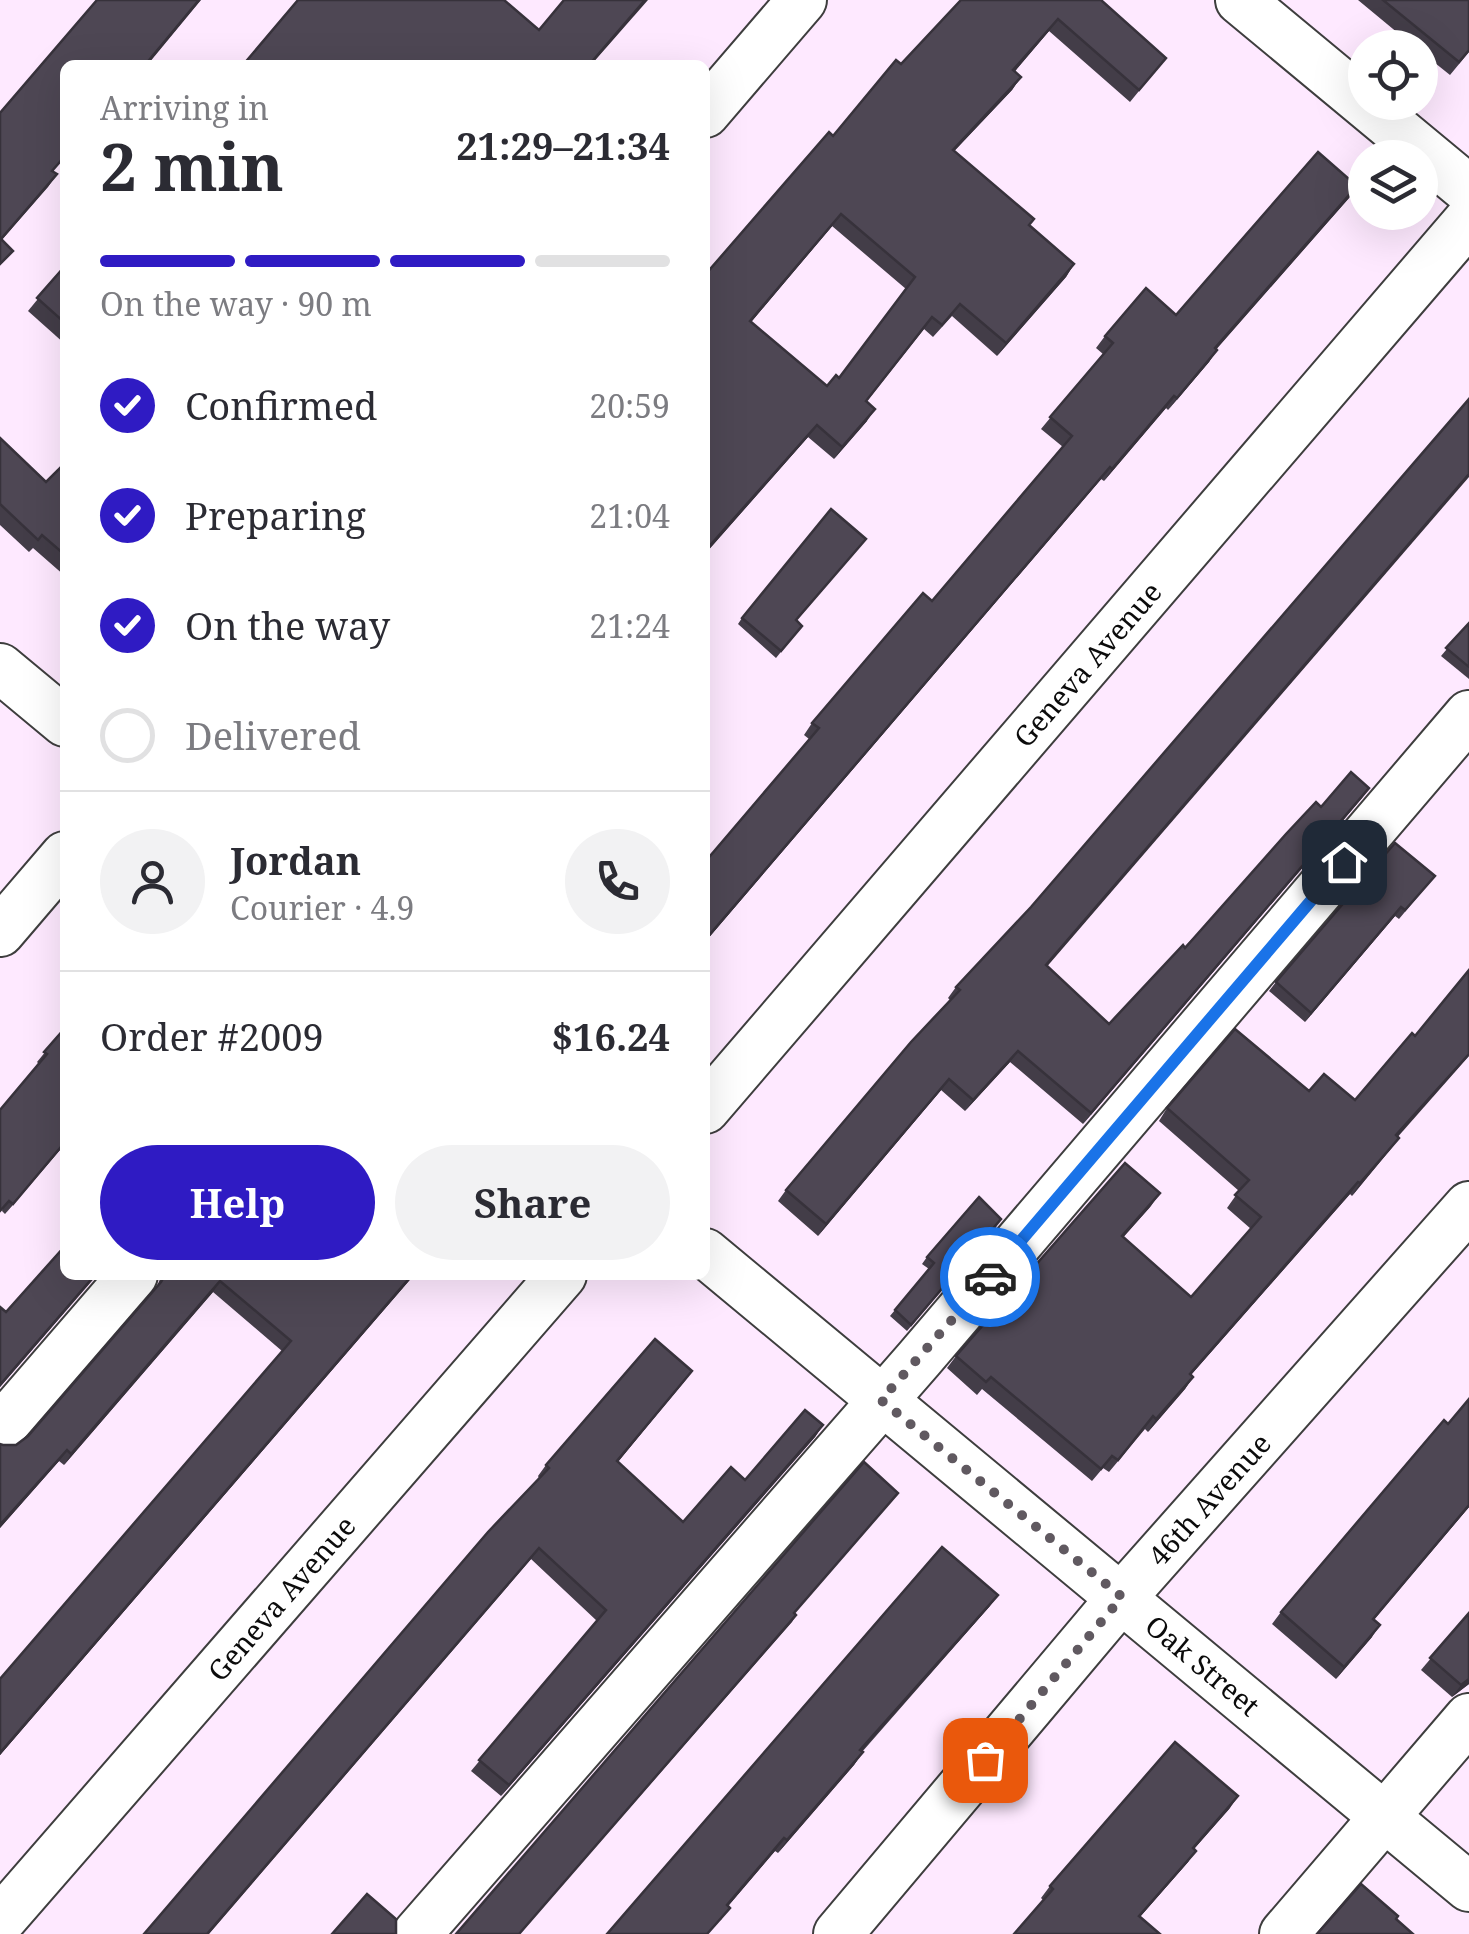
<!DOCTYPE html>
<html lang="en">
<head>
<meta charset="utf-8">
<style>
	body { margin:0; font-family:"Noto Serif",serif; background:#f2f2f3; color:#2b2b33; height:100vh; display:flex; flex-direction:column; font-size:38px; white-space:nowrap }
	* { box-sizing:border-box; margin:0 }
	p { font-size:32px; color:#7c7c81 }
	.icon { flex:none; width:55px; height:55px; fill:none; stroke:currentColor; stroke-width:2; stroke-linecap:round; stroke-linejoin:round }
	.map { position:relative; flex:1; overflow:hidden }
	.side { position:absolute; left:60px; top:60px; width:650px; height:1220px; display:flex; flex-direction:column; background:#fff; border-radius:15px; box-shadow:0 10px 40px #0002 }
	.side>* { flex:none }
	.tools { position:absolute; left:1348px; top:30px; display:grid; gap:20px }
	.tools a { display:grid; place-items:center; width:90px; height:90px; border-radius:50%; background:#fff; box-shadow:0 10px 40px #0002; font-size:50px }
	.pin { position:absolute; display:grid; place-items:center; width:85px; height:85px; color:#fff; margin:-42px; border-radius:20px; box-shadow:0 5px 15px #0006 }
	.courier { position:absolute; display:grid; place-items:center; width:100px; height:100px; margin:-50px; border:8px solid #1a73e8; border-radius:50%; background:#fff; color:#222; box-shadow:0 2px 12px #0007 }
	.headline em { font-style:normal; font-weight:700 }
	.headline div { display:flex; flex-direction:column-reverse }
	.headline { display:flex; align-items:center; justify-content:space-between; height:170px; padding:0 40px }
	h1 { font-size:65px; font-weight:700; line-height:75px }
	.bar { display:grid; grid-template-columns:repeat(4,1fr); gap:15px 10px; align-content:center; height:120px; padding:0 40px }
	.bar i { height:12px; border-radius:8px; background:#e1e1e2 }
	.bar .selected { background:#2f1bc3 }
	.bar p { grid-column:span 4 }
	.line { display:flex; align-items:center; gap:25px; padding:0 40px; border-top:2px solid #e1e1e2 }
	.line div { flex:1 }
	.round { display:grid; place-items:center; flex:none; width:105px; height:105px; border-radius:52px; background:#f2f2f3 }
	ol { padding:0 40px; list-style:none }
	li { display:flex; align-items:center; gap:30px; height:110px }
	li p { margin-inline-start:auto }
	li .icon { padding:10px; border-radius:50%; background:#2f1bc3; color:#fff; stroke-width:4 }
	li:last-child { color:#7c7c81 }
	li i { width:55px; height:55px; border:5px solid #e1e1e2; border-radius:50% }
	.action { display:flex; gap:20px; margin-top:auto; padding:20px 40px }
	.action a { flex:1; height:115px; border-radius:60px; background:#2f1bc3; color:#fff; font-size:40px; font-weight:700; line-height:115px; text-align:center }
	.action a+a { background:#f2f2f3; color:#2b2b33 }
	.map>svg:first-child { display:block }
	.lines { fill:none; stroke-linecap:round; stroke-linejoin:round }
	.minor-casing { stroke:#3e3e3e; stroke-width:52 }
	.minor { stroke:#fff; stroke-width:48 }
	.wall { fill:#433d48; fill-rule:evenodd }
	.shaded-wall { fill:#37323b }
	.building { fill:#4e4754; stroke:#37323b; stroke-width:2.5; fill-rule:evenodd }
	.done { stroke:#605960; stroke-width:10; stroke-dasharray:0 18 }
	.route { stroke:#1a73e8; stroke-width:12 }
	.labels { text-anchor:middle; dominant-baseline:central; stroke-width:10; stroke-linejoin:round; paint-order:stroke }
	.street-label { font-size:28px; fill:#0b0b0b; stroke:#fff }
</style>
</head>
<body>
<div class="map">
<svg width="1469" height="1934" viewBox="0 0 1469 1934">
	<rect width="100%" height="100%" fill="#fee9ff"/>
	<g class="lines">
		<g class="minor-casing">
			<g id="minor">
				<path d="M1240,0L1469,190"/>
				<path d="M705,113L802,0"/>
				<path d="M0,668L65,722"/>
				<path d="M0,932L65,856"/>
				<path d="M705,1109L1469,220"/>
				<path d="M705,1253L1469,1887"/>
				<path d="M0,1429L133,1275"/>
				<path d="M0,1921L562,1275"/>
				<path d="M417,1934L919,1359L1469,715"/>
				<path d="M838,1934L1122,1597L1469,1206"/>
				<path d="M1284,1934L1469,1718"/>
			</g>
		</g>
		<use href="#minor" class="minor"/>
	</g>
	<g class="wall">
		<path d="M1101,0L1166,58L1130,102L1049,31L1015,71L1021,77L1012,90L954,151L1029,225L1074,264L1066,277L997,356L952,316L933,337L924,329L867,401V421L834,459L808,437L705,554V275L901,64ZM832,226L906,289L839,378L827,386L751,322Z"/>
		<path d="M1358,0H1469V52L1450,75L1420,51V48H1416Z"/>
		<path d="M1357,186L1349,198L1216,349L1209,362L1168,410L1166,408L1104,481L1101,479L705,942V862L809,739L804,735L812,723L932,601L1063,447L1041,429L1103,354L1096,348L1105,336L1176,315Z"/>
		<path d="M65,266V344L28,311Z"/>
		<path d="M0,438L46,482L65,473V576L33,548L29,552L0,525Z"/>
		<path d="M861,545L796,621L802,626L776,658L738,624L742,618Z"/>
		<path d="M1469,623V679L1441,656Z"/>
		<path d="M1369,788L1361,799L1083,1124L1010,1062L965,1111L941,1090L818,1236L778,1201L786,1190L950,1000L948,998L956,987L1047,966L1109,1024L1321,807Z"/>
		<path d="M1435,876L1399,919L1395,916L1305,1022L1269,991L1276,982Z"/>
		<path d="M65,1028V1144L5,1214L2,1211L39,1064L37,1062Z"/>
		<path d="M1309,1091L1399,1138L1352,1196L1350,1194L1191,1375L1193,1377L1185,1389L1148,1432L1145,1429L1109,1472L1103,1468L1092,1481L982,1389L977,1395L947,1368L956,1356L1151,1206L1123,1237L1191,1297L1251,1229L1227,1208L1239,1191L1159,1121L1167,1108Z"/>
		<path d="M997,1226L907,1331L890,1316L929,1269L922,1264L927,1257Z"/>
		<path d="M160,1275H414L0,1755V1679L282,1351L213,1292L64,1465L59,1461L0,1528V1444L3,1445H16L28,1436L156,1289L160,1279Z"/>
		<path d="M692,1371L618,1462L683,1522L823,1425L815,1437L501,1796L471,1771L597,1621L531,1559L539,1478L538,1476L546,1465Z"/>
		<path d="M1448,1424L1469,1507L1374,1620L1372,1637L1336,1679L1272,1624L1281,1612Z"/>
		<path d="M998,1595L989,1607L862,1752H863L854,1765L778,1853L775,1851L728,1906L721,1920L607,1934Z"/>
		<path d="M1469,1613V1684L1452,1697L1421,1670Z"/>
		<path d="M1230,1808L1194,1849L1188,1862L1140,1917L1043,1900L1041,1898L1050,1886Z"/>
	</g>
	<g class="shaded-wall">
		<path d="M199,0H201L149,63L145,65Z"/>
		<path d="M645,0H648L591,65H589Z"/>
		<path d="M1058,19L1049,31L1005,83L1013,70Z"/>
		<path d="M1021,77L1012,90L944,162L953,150Z"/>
		<path d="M57,174L48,187L0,242L1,239Z"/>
		<path d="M1357,186L1349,198L1207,360L1215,348Z"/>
		<path d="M841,214L832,226L742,333L750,321Z"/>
		<path d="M1074,264L1066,277L997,356L1006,343Z"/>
		<path d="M1217,350L1209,362L1168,410L1177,398Z"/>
		<path d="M1174,396L1166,408L1104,481L1112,469Z"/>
		<path d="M875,409L867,421L834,459L842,447Z"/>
		<path d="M817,425L808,437L705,554V551Z"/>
		<path d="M1110,467L1101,479L705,942V940Z"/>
		<path d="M1469,474V477L1038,977L1046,965Z"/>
		<path d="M1369,788L1361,799L1083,1124L1091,1113Z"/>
		<path d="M1401,907L1395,916L1305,1022L1311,1013Z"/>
		<path d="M1018,1051L1010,1062L965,1111L973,1100Z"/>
		<path d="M1469,1054V1056L1388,1148L1396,1135Z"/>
		<path d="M949,1079L941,1090L818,1236L826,1224Z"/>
		<path d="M1399,1138L1390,1150L1352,1196L1360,1183Z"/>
		<path d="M65,1142V1144L5,1214L13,1204Z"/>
		<path d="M1358,1182L1350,1194L1181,1386L1190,1374Z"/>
		<path d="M1160,1193L1151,1206L1113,1249L1122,1236Z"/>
		<path d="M95,1275H97L0,1387V1385Z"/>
		<path d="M412,1275H414L0,1755V1753Z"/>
		<path d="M220,1281L213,1292L64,1465L71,1454Z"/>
		<path d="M692,1371L684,1382L609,1472L617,1461Z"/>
		<path d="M1193,1377L1185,1389L1148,1432L1156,1419Z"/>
		<path d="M823,1425L815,1437L501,1796L509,1785Z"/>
		<path d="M67,1450L59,1461L0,1528V1525Z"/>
		<path d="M1469,1505V1507L1364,1630L1373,1619Z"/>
		<path d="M539,1548L531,1559L209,1934H207Z"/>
		<path d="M998,1595L989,1607L851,1763L860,1750Z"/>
		<path d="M796,1615L792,1622L519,1934Z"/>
		<path d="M1380,1625L1372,1637L1336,1679L1344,1667Z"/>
		<path d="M1469,1679V1684L1452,1697L1461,1685Z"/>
		<path d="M863,1752L854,1765L778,1853L787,1840Z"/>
		<path d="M1238,1796L1230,1808L1185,1859L1193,1848Z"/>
		<path d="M784,1838L775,1851L718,1918L727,1905Z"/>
		<path d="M1196,1851L1188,1862L1130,1928L1139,1916Z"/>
	</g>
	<g class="building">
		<path d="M97,0H199L145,65H65V156L52,171L57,174L1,239L13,251L0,264V113Z"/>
		<path d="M298,0H504L539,30L564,0H645L589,65H243Z"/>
		<path d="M961,0H1101L1166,58L1139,90L1058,19L1013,70L1021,77L953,150L1034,219L1029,225L1074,264L1006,343L960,304L942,325L932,317L866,401L875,409L842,447L817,425L705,551V275L829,132L833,136L896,60L901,64ZM841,214L915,277L839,378L836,375L827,386L750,321Z"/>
		<path d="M1383,0H1469V50L1459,62Z"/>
		<path d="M1318,152L1357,186L1215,348L1217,350L1177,398L1174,396L1112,469L1110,467L705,940V862L819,728L812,723L876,648L923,593L932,601L1072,436L1050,417L1113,343L1105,336L1146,288L1176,315Z"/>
		<path d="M65,266V323L37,298Z"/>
		<path d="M1469,399V474L1046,965L1109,1024L1183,945L1185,948L1286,834L1316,802L1321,807L1351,772L1369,788L1091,1113L1018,1051L973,1100L949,1079L826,1224L786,1190L911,1042L960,990L956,987L1031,907Z"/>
		<path d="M0,438L46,482L60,468L65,473V555L42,535L38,540L0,504Z"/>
		<path d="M831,509L866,539L796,620L802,626L781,651L742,618Z"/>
		<path d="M1469,623V667L1446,648Z"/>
		<path d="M1395,843L1435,876L1405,910L1401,907L1311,1013L1276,982Z"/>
		<path d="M1469,970V1054L1396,1135L1399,1138L1360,1183L1358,1182L1190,1374L1193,1377L1156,1419L1153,1416L1118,1460L1112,1456L1101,1469L991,1377L986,1382L956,1356L1125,1163L1160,1193L1122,1236L1191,1297L1261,1217L1235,1195L1249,1180L1167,1108L1235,1029L1309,1091L1324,1074L1355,1100L1412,1033L1415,1036Z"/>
		<path d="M65,1028V1142L13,1204L9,1201L0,1211V1110L47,1054L44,1052Z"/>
		<path d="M979,1197L1001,1219L911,1325L895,1310L934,1263L927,1257Z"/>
		<path d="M65,1246V1275H95L0,1385V1307L6,1312Z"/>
		<path d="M165,1275H412L0,1753V1679L291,1341L220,1281L71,1454L67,1450L0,1525V1444L3,1445H16L28,1436L161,1282Z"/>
		<path d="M655,1339L692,1371L617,1461L683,1522L731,1467L745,1480L805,1410L823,1425L509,1785L479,1760L606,1610L539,1548L207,1934H144L488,1532L549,1468L546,1465Z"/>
		<path d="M1469,1399V1505L1373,1619L1380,1625L1344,1667L1281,1612L1444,1420L1448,1424Z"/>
		<path d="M864,1462L898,1493L794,1613L796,1615L519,1934H456Z"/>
		<path d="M942,1547L998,1595L860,1750L863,1752L787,1840L784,1838L727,1905L730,1908L707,1934H607Z"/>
		<path d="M1469,1613V1679L1461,1685L1430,1658Z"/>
		<path d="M1175,1742L1238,1796L1193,1848L1196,1851L1139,1916L1160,1934H1014L1053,1889L1050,1886Z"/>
		<path d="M1361,1884L1398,1916L1396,1919L1413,1934H1317Z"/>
		<path d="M367,1894L396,1919V1934H332Z"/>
	</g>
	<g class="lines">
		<path class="done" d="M985,1760L1122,1597L881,1400L990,1277"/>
		<path class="route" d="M990,1277L1344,862"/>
	</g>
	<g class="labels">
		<g class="street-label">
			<text transform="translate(1087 664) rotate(-49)">Geneva Avenue</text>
			<text transform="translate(1209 1499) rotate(-48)">46th Avenue</text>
			<text transform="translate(281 1598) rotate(-49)">Geneva Avenue</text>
			<text transform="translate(1203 1665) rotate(40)">Oak Street</text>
		</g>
	</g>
</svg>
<div class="tools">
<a><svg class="icon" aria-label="locate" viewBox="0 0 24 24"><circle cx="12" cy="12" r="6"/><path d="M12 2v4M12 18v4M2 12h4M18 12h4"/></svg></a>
<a><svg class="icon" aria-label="layers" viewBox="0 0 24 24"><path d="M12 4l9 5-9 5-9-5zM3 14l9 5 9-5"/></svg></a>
</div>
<div class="pin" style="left:985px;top:1760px;background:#ea580c"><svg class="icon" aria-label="bag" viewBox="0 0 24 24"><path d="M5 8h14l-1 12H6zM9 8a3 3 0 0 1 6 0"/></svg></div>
<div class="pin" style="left:1344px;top:862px;background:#1f2937"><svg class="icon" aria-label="home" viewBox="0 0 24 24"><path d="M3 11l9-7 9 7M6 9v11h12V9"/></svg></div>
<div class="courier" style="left:990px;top:1277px"><svg class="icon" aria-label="car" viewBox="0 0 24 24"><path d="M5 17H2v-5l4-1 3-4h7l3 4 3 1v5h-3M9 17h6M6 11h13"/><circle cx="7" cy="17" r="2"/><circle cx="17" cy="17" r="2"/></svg></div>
<section class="side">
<div class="headline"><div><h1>2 min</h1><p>Arriving in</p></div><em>21:29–21:34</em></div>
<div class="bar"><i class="selected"></i><i class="selected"></i><i class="selected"></i><i></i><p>On the way · 90 m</p></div>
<ol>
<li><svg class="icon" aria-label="check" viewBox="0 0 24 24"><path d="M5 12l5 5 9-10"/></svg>Confirmed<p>20:59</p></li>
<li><svg class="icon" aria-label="check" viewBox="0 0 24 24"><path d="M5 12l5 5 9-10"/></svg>Preparing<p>21:04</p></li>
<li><svg class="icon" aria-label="check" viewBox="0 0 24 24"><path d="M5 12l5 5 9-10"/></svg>On the way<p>21:24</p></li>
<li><i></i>Delivered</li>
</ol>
<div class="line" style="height:180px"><a class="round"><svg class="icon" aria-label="person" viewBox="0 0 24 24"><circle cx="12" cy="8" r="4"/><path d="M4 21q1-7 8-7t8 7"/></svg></a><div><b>Jordan</b><p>Courier · 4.9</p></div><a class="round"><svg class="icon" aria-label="phone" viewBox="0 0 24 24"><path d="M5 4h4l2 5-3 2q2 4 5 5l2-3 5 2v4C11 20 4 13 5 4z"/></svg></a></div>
<div class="line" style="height:130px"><div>Order #2009</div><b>$16.24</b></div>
<div class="action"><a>Help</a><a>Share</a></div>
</section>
</div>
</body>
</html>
